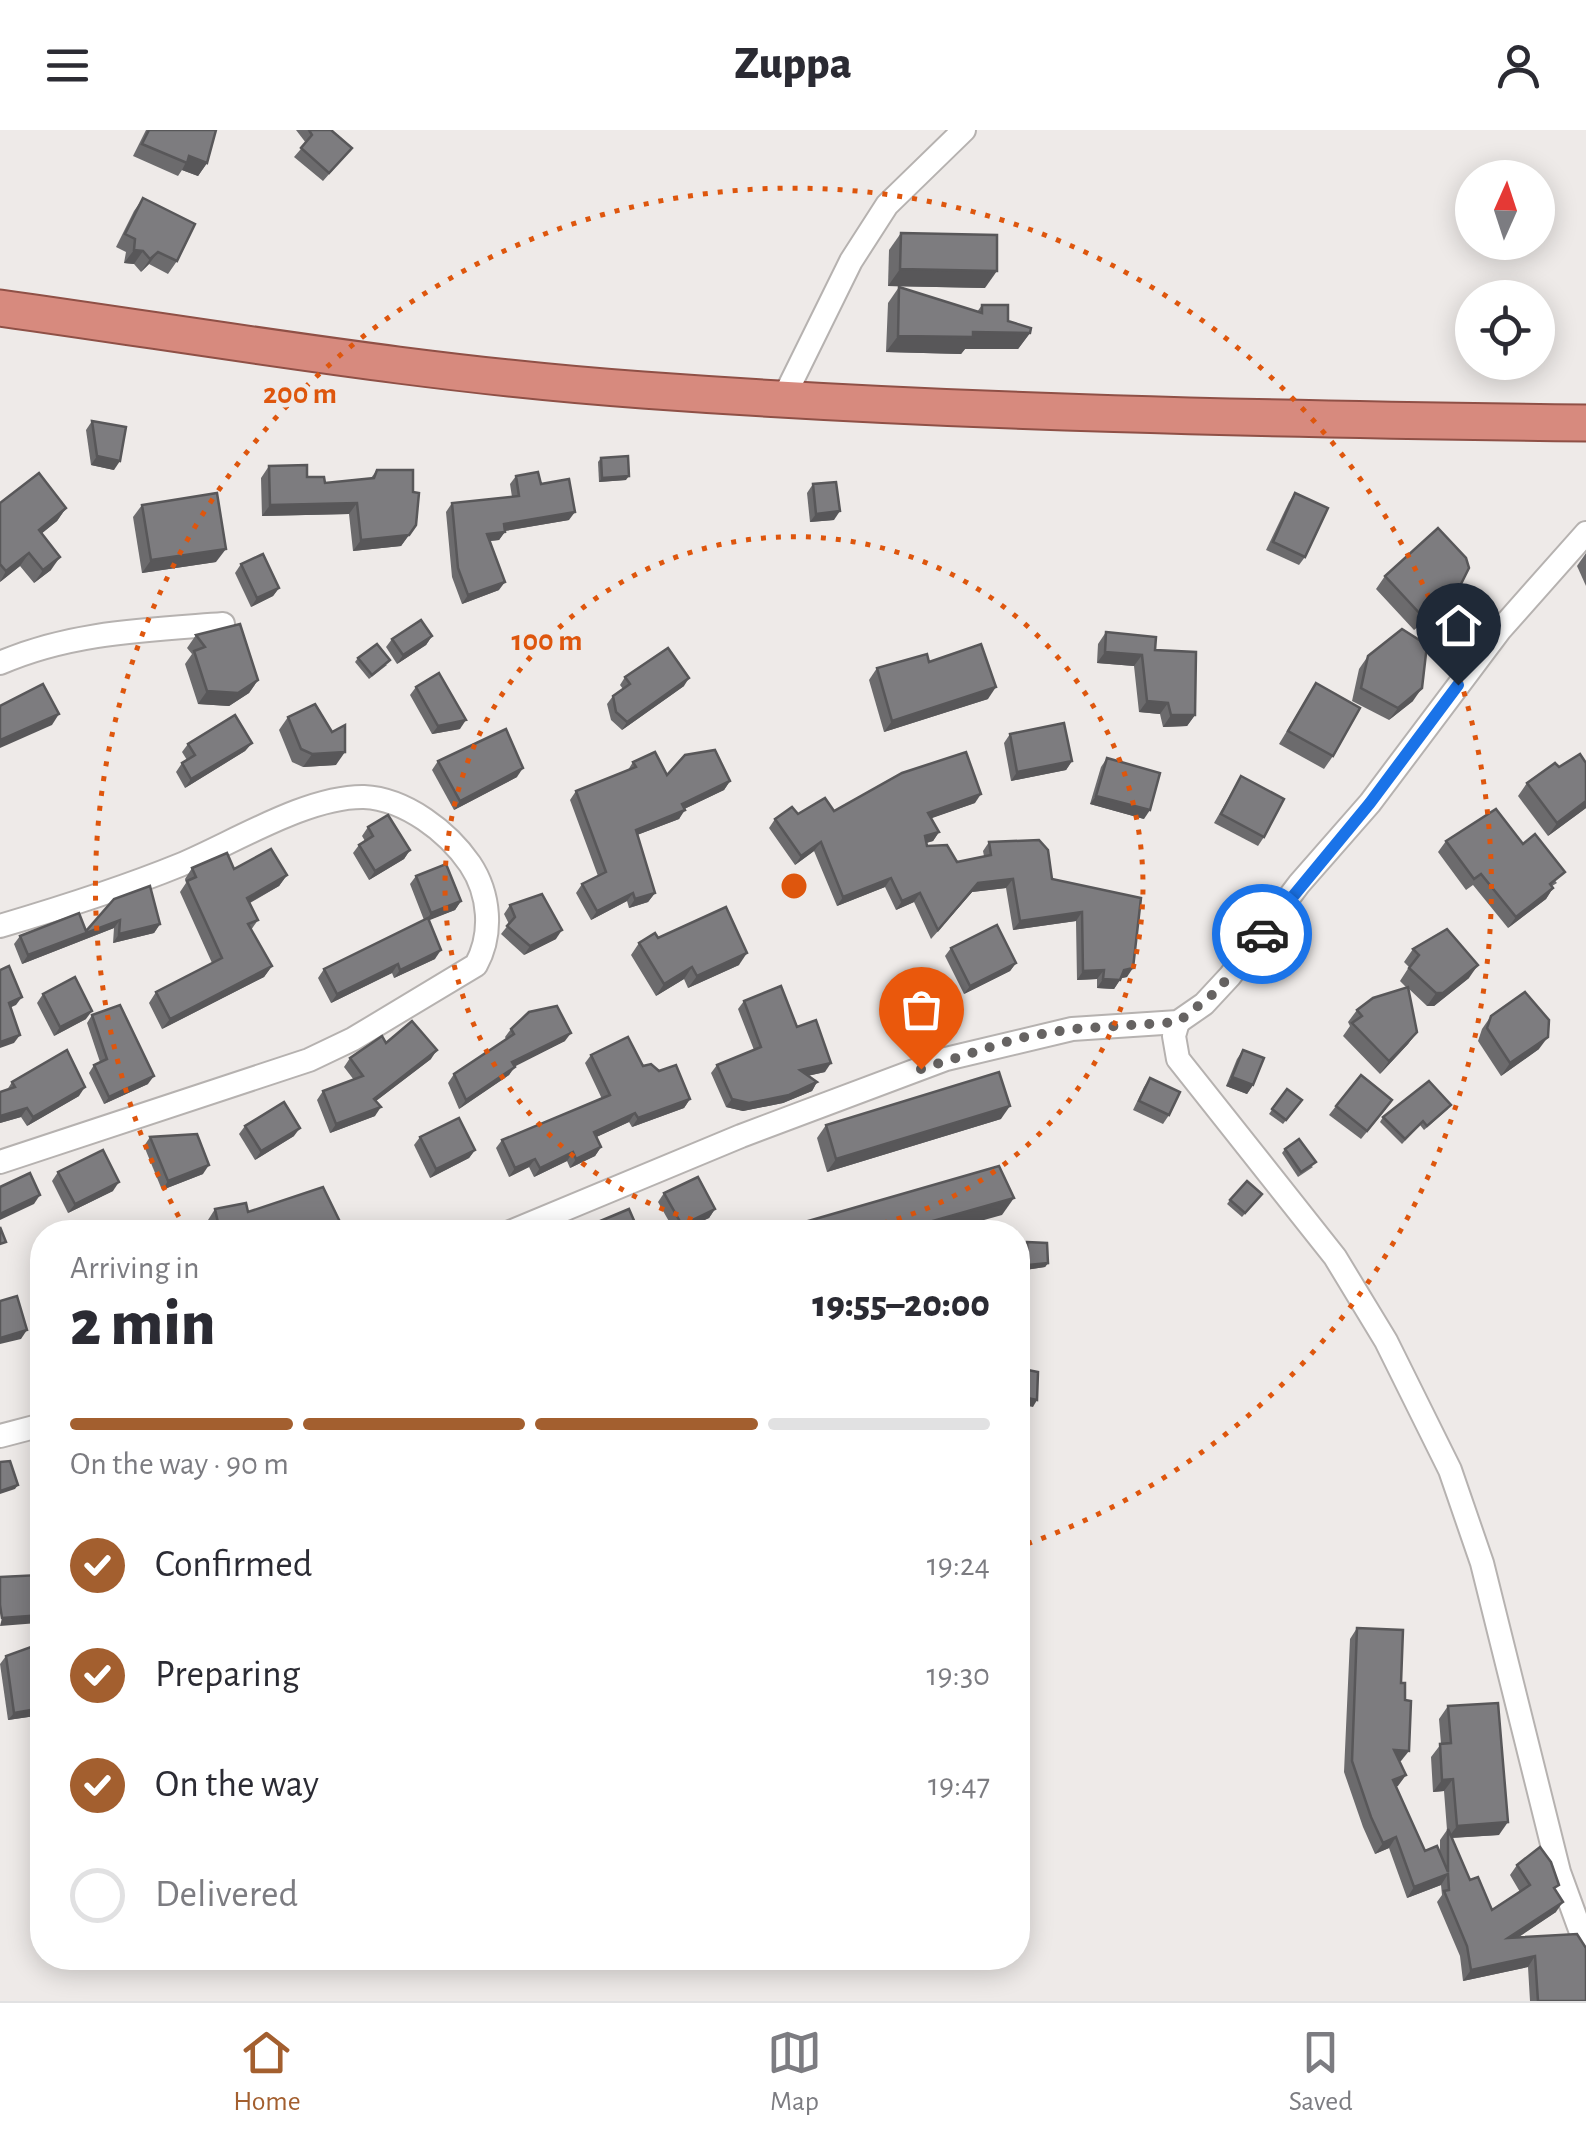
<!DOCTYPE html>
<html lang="en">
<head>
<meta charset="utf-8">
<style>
	body { margin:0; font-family:"Alegreya Sans",sans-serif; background:#f7f7f7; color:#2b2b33; height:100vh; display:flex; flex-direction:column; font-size:38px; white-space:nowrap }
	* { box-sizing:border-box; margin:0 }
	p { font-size:32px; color:#7c7c81 }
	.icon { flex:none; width:55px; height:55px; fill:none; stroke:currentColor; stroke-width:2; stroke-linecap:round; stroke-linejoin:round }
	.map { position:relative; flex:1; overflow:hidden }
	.drawer { position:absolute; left:30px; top:1090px; width:1000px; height:750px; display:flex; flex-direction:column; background:#fff; border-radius:40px; box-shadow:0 5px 25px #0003 }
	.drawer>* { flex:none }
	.needle { width:65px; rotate:3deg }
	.tools { position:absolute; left:1455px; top:30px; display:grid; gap:20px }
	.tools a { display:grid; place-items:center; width:100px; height:100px; border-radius:50%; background:#fff; box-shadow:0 5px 25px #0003; font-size:50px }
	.pin { position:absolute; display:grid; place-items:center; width:85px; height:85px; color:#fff; margin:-102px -42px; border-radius:50% 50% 50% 0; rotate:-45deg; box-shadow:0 0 10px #0007 }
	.pin .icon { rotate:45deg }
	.courier { position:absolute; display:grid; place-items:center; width:100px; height:100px; margin:-50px; border:8px solid #1a73e8; border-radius:50%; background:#fff; color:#222; box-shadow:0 2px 12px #0007 }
	.headline em { font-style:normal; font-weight:800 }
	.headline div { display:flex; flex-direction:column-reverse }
	.headline { display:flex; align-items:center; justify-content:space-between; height:170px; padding:0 40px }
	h1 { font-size:65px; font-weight:800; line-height:75px }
	.bar { display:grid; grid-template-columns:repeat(4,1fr); gap:15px 10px; align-content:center; height:120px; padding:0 40px }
	.bar i { height:12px; border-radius:8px; background:#e1e1e2 }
	.bar .active { background:#a35f2f }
	.bar p { grid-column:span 4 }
	ol { padding:0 40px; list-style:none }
	li { display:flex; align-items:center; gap:30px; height:110px }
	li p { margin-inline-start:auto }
	li .icon { padding:10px; border-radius:50%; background:#a35f2f; color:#fff; stroke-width:4 }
	li:last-child { color:#7c7c81 }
	li i { width:55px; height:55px; border:5px solid #e1e1e2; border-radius:50% }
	header { display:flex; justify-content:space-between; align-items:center; height:130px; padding:0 40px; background:#fff; font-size:45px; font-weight:800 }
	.tab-bar { display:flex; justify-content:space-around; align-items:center; height:140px; border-top:2px solid #e1e1e2; background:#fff; font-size:28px; color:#7c7c81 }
	.tab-bar a { display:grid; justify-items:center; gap:5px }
	.tab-bar .active { color:#a35f2f }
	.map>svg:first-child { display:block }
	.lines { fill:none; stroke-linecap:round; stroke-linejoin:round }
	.minor-casing { stroke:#b6b2b0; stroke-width:26 }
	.trunk-casing { stroke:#8f5046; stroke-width:39 }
	.minor { stroke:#fff; stroke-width:22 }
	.trunk { stroke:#d78a7e; stroke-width:35 }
	.wall { fill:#6c6b6d }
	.shaded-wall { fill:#585759 }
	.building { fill:#7d7c7f; stroke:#585759; stroke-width:2.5 }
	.done { stroke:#666362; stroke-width:10; stroke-dasharray:0 18 }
	.route { stroke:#1a73e8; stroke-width:12 }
	.ring { fill:none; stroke:#de560d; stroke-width:5; stroke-dasharray:5 10 }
	.centre { fill:#de560d; stroke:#eeeae8; stroke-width:5 }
	.ring-label { font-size:30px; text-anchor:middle; font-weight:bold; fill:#de560d; stroke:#eeeae8; stroke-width:9; stroke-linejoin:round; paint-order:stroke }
</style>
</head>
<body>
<header><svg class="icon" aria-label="menu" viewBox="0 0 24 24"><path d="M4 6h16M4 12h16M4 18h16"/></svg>Zuppa<svg class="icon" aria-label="person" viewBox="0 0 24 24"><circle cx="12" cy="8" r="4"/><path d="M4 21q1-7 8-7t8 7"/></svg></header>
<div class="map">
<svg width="1586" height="1871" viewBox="0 0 1586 1871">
	<rect width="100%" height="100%" fill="#eeeae8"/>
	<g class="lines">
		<g class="minor-casing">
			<g id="minor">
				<path d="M783,269L851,131L887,75L964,0"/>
				<path d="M0,533C71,502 146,500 223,494"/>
				<path d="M0,796C61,778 121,759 180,735C233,713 307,666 364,667C406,669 448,702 470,734C490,764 493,804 476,835L353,909L309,930L0,1032"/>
				<path d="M1178,892L1174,906L1178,929L1335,1127L1386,1211L1450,1340L1482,1433L1559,1742L1586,1816"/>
				<path d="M510,1102L741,1006L946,929L1072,899L1178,892L1204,874L1230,846L1299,754L1370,673L1500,500L1586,403"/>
				<path d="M0,1306L42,1295"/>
			</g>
		</g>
		<g class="trunk-casing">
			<path id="trunk" d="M0,178C214,208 427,245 643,260C957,283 1271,289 1586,293"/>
		</g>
		<use href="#minor" class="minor"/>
		<use href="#trunk" class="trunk"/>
	</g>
	<g class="wall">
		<path d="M146,0H216L207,33L198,46L182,40L178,46L133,26Z"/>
		<path d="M296,0H331L352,18L323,51L294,27L306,13Z"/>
		<path d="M143,68L177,131L168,144L149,134L141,142L134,134L124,133L126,122L116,117L134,81Z"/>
		<path d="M901,103L985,158L888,156L889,120Z"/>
		<path d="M899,157L977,182L982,175L1030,203L1018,219H965L961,224L886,222L888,173Z"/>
		<path d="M92,291L114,340L91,335L86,300Z"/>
		<path d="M601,328L626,350L599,352L598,332Z"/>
		<path d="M269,336L325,353L371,348L377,340L413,362L416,395L401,416L353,421L349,384L262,386L261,348Z"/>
		<path d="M516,346L541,354L569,390L505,401L499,410L489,411L499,460L462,474L452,447L446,382L452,373L512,367L510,354Z"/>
		<path d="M813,354L834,390L810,392L807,363Z"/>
		<path d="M1295,363L1305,427L1299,435L1266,420L1289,372Z"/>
		<path d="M0,373L66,378L57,391L42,403L51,440L34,453L20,436L0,452Z"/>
		<path d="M142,375L216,432L142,443L133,387Z"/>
		<path d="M1438,398L1450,476L1441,489L1434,481L1414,500L1376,459L1385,446Z"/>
		<path d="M1586,423V456L1577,436Z"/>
		<path d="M241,434L279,458L273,466L251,477L235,443Z"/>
		<path d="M1106,502L1155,520L1195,585L1187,596L1163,597L1160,584L1139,582L1134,536L1097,533L1098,514Z"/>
		<path d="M196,505L258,550L249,563L229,576L198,574L185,534L192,524L187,518Z"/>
		<path d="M432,506L426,515L397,534L386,517L392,509Z"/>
		<path d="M1368,526L1413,571L1389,590L1352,571L1359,539Z"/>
		<path d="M358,528L387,535L369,549L355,532Z"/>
		<path d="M929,532L988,569L884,602L869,550L877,538Z"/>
		<path d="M625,547L684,556L622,600L611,590L607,574L613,566L623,559L620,555Z"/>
		<path d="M1316,553L1333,626L1324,639L1279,614Z"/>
		<path d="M416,557L460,599L432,604L410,565Z"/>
		<path d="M288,587L336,635L303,637L292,632L279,600Z"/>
		<path d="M1010,604L1072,631L1066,640L1011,651L1004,613Z"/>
		<path d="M252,613L245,621L185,658L176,642L182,633L187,630L182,622L188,614Z"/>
		<path d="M1107,628L1144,689L1090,674L1101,637Z"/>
		<path d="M438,631L517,647L454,680L432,640Z"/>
		<path d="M633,632L667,645L730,651L724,660L684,679L679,689L637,705L655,763L648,772L629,778L627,771L591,790L576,763L582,754L598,746L570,670L576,661L628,640Z"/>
		<path d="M1586,633V678L1548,706L1518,666L1527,653Z"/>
		<path d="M1241,646L1264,707L1258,716L1214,693Z"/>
		<path d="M975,673L931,688L939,702L933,711L926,713L927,716L957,732L984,726L983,721L989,712L1052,749L1141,768L1127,847L1121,848L1114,859L1097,858V849L1077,850L1076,791L1013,800L1006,758L972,762L931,809L914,772L896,780L885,757L837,776L814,721L795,735L769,698L775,689L798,684Z"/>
		<path d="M368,697L410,720L404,729L369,750L353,723L359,715L365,711L362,706Z"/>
		<path d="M1446,711L1523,714L1557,753L1552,756L1553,758L1546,769L1508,798L1473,755L1466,760L1438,722Z"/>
		<path d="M192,738L234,739L287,745L279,756L250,773L258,790L251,800L272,836L264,847L162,899L149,873L156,862L212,833L180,762L186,753L185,749Z"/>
		<path d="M416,746L461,771L455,780L428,790L435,829L394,848L392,843L331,873L318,848L324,839L424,790L410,754Z"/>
		<path d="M114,769L160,794L154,803L113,813L114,798L22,834L14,814L20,806L86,801Z"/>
		<path d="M510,775L556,809L524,825L501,804L509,794L504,784Z"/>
		<path d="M658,808L739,835L688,858L684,849L656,866L631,825L639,813Z"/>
		<path d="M951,818L1016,833L1010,841L964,864L945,826Z"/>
		<path d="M1413,819L1469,848L1434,876H1427L1408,858L1417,902L1408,914L1380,944L1343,906L1350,896L1348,892L1357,880L1407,858L1400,851L1409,837L1404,832Z"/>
		<path d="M43,864L86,889L54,906L37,873Z"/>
		<path d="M744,871L797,897L825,942L807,946L817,952L812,961L783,973L743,981L726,977L711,943L717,935L754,920L738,879Z"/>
		<path d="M92,885L148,954L104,974L89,943L94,935L100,932L87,893Z"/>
		<path d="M1491,886L1539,919L1501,946L1478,911L1482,899Z"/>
		<path d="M511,899L565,911L514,936L509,945L459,979L448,953L454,944L506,909L505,907Z"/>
		<path d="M386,913L431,929L376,971L375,986L330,1003L317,970L323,961L354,950L344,937L350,928Z"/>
		<path d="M1243,920L1253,955L1247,964L1226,956L1237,929Z"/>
		<path d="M591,925L643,936L690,969L684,978L632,997L629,992L596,1007L601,1017L595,1026L570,1038L567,1031L534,1047L529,1037L509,1047L496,1018L502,1010L602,969L585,933Z"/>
		<path d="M1150,948L1169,985L1163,994L1133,980L1144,957Z"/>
		<path d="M12,952L79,966L27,996L21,987L0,993V962L7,960Z"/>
		<path d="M1287,959L1302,970L1283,994L1269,984Z"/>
		<path d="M1336,976L1386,979L1361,1009L1329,985Z"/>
		<path d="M1448,979L1424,1000L1420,995L1402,1014L1380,992L1383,987Z"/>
		<path d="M1001,989L827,1042L817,1008L826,995Z"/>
		<path d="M245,996L294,1006L255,1030L239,1004Z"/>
		<path d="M150,1007L203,1044L162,1060L144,1016Z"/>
		<path d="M420,1007L475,1020L469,1028L430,1048L414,1015Z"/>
		<path d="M1285,1019L1313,1037L1298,1047L1282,1023Z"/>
		<path d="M58,1042L113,1061L68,1083L52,1051Z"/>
		<path d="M664,1063L715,1079L709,1088L679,1102H675L658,1072Z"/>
		<path d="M1262,1064L1242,1087L1227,1074L1230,1070Z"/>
		<path d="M215,1079L248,1082L339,1102H210L208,1090Z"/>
		<path d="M1027,1112L1048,1133L1045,1137L1025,1140L1024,1117Z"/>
		<path d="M1357,1498L1401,1553V1631H1399L1406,1645L1396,1657L1425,1721L1440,1725V1710L1447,1700L1444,1661L1433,1662L1431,1627L1441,1614L1439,1589L1448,1576L1499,1705L1452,1708L1470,1750L1492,1780L1520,1762L1510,1745L1517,1735L1556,1760V1782L1518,1807L1586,1871H1530L1528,1837L1463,1851L1460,1826L1437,1772L1442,1765L1441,1755L1407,1768L1389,1718L1375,1724L1363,1697L1344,1642L1350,1509Z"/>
		<path d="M6,1526L42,1585L8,1590L0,1534Z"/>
	</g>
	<g class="shaded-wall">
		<path d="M189,26L207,33L198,46L182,40Z"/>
		<path d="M134,120L143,121L134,134L124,133Z"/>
		<path d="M158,122L149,134L141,142L150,129Z"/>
		<path d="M900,139L997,141L985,158L888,156Z"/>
		<path d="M973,202L1030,203L1018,219H965L961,224L886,222L898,206Z"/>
		<path d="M97,326L120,331L114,340L91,335Z"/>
		<path d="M629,346L626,350L599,352L602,348Z"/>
		<path d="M357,373L349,384L262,386L270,375Z"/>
		<path d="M66,378L57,391L30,413L39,400Z"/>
		<path d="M840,381L834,390L810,392L816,384Z"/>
		<path d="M575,382L569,390L498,402L504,394Z"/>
		<path d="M505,402L499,410L480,412L487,404Z"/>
		<path d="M409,405L401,416L353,421L361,410Z"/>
		<path d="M226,419L216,432L142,443L151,430Z"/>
		<path d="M29,423L20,436L0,452L6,441Z"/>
		<path d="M60,427L51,440L34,453L43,440Z"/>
		<path d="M505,452L499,460L462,474L468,465Z"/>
		<path d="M279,458L273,466L251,477L257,468Z"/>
		<path d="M1443,468L1434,481L1414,500L1423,487Z"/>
		<path d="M432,506L426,515L397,534L403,525Z"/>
		<path d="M1105,522L1142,525L1134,536L1097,533Z"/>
		<path d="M689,548L684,556L622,600L627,592Z"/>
		<path d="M258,550L249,563L229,576L198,574L207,561Z"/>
		<path d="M996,557L988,569L884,602L892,591Z"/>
		<path d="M1422,558L1413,571L1389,590L1398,578Z"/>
		<path d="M1147,571L1168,573L1160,584L1139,582Z"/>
		<path d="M59,584L52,595L0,618V610Z"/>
		<path d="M1171,585H1195L1187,596L1163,597Z"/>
		<path d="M466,590L460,599L432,604L438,596Z"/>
		<path d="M252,613L245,621L185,658L191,649Z"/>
		<path d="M345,622L336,635L303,637L312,624Z"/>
		<path d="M1072,631L1066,640L1011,651L1017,642Z"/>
		<path d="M523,638L517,647L454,680L460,671Z"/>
		<path d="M730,651L724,660L676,683L682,674Z"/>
		<path d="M981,664L975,673L921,692L928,683Z"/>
		<path d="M1096,666L1150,680L1144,689L1090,674Z"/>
		<path d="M1586,671V678L1548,706L1557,693Z"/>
		<path d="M685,680L679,689L629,708L636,700Z"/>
		<path d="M939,702L933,711L919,715L925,706Z"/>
		<path d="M821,712L814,721L795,735L801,726Z"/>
		<path d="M410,720L404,729L369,750L375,741Z"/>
		<path d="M287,745L279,756L240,778L247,768Z"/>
		<path d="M891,748L885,757L837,776L843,767Z"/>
		<path d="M1013,749L1006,758L972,762L931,809L978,753Z"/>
		<path d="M1553,758L1546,769L1508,798L1516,787Z"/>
		<path d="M633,763L627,771L591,790L597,781Z"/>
		<path d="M655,763L648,772L629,778L635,769Z"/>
		<path d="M920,763L914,772L896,780L902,771Z"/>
		<path d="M461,771L455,780L425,792L431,783Z"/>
		<path d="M1082,782L1076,791L1013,800L1020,791Z"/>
		<path d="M120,790L114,798L22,834L28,825Z"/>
		<path d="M160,794L154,803L113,813L119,804Z"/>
		<path d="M562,800L556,809L524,825L530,816Z"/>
		<path d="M441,820L435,829L394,848L400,840Z"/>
		<path d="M747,823L739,835L688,858L697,846Z"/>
		<path d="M1016,833L1010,841L964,864L970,856Z"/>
		<path d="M398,834L392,843L331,873L337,864Z"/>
		<path d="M1478,835L1469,848L1434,876H1427L1436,863Z"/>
		<path d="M272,836L264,847L162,899L170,889Z"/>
		<path d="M692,837L684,849L656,866L664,854Z"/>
		<path d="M1133,838L1127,847L1118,849L1124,840Z"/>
		<path d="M1104,840L1097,849L1077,850L1083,841Z"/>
		<path d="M1103,849L1120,850L1114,859L1097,858Z"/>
		<path d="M22,867L16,875L3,881L9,873Z"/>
		<path d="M92,881L86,889L54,906L60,897Z"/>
		<path d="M1417,902L1408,914L1380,944L1389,931Z"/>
		<path d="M571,903L565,911L506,941L512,932Z"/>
		<path d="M20,905L14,913L0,918V912Z"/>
		<path d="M1548,907L1539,919L1501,946L1510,933Z"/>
		<path d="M437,920L431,929L368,977L374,969Z"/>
		<path d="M831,933L825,942L794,949L800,940Z"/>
		<path d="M515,937L509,945L459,979L466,970Z"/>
		<path d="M154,946L148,954L104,974L109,967Z"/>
		<path d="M1232,947L1253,955L1247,964L1226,956Z"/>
		<path d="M817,952L812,961L783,973L743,981L726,977L732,969Z"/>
		<path d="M85,957L79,966L27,996L33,987Z"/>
		<path d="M690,969L684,978L632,997L638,988Z"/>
		<path d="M1010,976L1001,989L827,1042L836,1029Z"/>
		<path d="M381,977L375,986L330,1003L336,994Z"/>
		<path d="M27,978L21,987L0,993V986Z"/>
		<path d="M635,983L629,992L588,1011L594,1002Z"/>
		<path d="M300,998L294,1006L255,1030L261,1021Z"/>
		<path d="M601,1017L595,1026L570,1038L576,1029Z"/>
		<path d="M475,1020L469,1028L430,1048L436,1039Z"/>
		<path d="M573,1022L567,1031L534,1047L540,1038Z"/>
		<path d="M535,1029L529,1037L509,1047L515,1038Z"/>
		<path d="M209,1035L203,1044L162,1060L168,1051Z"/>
		<path d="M119,1052L113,1061L68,1083L75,1074Z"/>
		<path d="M40,1065L34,1074L0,1090V1084Z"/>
		<path d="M1014,1068L1002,1085L941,1102H894Z"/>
		<path d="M715,1079L709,1088L677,1102L682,1095Z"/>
		<path d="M1048,1133L1045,1137L1025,1140L1028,1135Z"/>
		<path d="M27,1200L21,1209L0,1214V1208Z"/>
		<path d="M1018,1266L1037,1270L1033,1277L1018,1274Z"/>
		<path d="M18,1355L15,1359L0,1364V1361Z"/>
		<path d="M42,1485L38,1493L0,1496L2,1488Z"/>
		<path d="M42,1578V1585L8,1590L14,1583Z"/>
		<path d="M1394,1620L1409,1621L1401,1631H1387Z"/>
		<path d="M1406,1645L1398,1656L1386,1661L1393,1650Z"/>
		<path d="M1453,1649L1444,1661L1433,1662L1442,1650Z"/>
		<path d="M1508,1692L1499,1705L1448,1708L1457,1696Z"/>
		<path d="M1396,1707L1389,1718L1375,1724L1383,1713Z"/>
		<path d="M1448,1744L1441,1755L1407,1768L1414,1757Z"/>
		<path d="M1563,1772L1556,1782L1501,1819L1508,1808Z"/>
		<path d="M1535,1826L1528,1837L1463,1851L1471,1840Z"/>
	</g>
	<g class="building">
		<path d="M149,0H216L207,33L189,26L187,33L142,14Z"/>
		<path d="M309,0H331L352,18L329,43L301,18L312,5Z"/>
		<path d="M143,68L195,94L177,131L158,122L150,129L143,121L134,120L135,109L125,104Z"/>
		<path d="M901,103L997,105V141L900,139Z"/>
		<path d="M899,157L982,183V175H1008V191L1031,198L1030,203L973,202V207L898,206Z"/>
		<path d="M92,291L126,297L120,331L97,326Z"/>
		<path d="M628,326L629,346L602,348L601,328Z"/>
		<path d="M307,335V347H324L325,353L374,348L377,340H413V362L419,363L416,395L409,405L361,410L357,373L270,375L269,336Z"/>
		<path d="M538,342L541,354L569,349L575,382L504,394L505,402L487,404L505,452L468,465L458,438L452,373L519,366L516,346Z"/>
		<path d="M39,343L66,378L39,400L60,427L43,440L29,423L6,441L0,434V373Z"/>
		<path d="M836,352L840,381L816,384L813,354Z"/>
		<path d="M217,363L226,419L151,430L142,375Z"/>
		<path d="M1295,363L1328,378L1305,427L1273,412Z"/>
		<path d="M1438,398L1466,428L1469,438L1450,476L1443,468L1423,487L1385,446Z"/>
		<path d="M263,424L279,458L257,468L241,434Z"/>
		<path d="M421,490L432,506L403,525L392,509Z"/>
		<path d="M240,494L258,550L238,563L207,561L194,521L205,517L196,505Z"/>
		<path d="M1402,499L1427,515L1422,558L1398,578L1361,558L1368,526Z"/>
		<path d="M1106,502L1156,507L1155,520L1196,522L1195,585H1171L1168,573L1147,571L1142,525L1105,522Z"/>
		<path d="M377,514L390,530L372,545L358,528Z"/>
		<path d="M981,514L996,557L892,591L877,538L927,524L929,532Z"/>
		<path d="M668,518L689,548L627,592L616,582L613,566L630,554L625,547Z"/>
		<path d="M439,543L466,590L438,596L416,557Z"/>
		<path d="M1316,553L1360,578L1333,626L1288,601Z"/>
		<path d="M43,554L59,584L0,610V576Z"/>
		<path d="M315,574L332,602L345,595V622L312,624L301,619L288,587Z"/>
		<path d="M235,585L252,613L191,649L182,633L195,625L188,614Z"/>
		<path d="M1064,593L1072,631L1017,642L1010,604Z"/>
		<path d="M506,599L523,638L460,671L438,631Z"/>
		<path d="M715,620L730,651L682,674L685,680L636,700L655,763L635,769L633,763L597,781L582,754L606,742L576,661L636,637L633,632L655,622L667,645L685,625Z"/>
		<path d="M966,622L981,664L928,683L939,702L925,706L927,716L947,715L957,732L991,725L989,712L1039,710L1048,720L1052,749L1141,768L1133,838L1124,840L1120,850L1103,849L1104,840L1083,841L1082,782L1020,791L1013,749L978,753L938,800L920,763L902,771L891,748L843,767L821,712L801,726L775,689L792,677L798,684L825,668L834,681L902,643Z"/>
		<path d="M1580,624L1586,633V671L1557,693L1527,653L1555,633L1559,637Z"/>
		<path d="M1107,628L1160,643L1150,680L1096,666Z"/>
		<path d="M1241,646L1284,669L1264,707L1221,684Z"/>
		<path d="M1496,679L1523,714L1535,704L1565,742L1550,754L1553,758L1516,787L1481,744L1474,749L1446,711Z"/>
		<path d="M388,685L410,720L375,741L359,715L373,706L368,697Z"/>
		<path d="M271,719L287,745L247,768L258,790L248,794L272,836L170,889L156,862L222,828L187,751L196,747L192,738L227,723L234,739Z"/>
		<path d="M446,734L461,771L431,783L416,746Z"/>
		<path d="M150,756L160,794L119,804L120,790L28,825L20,806L79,783L86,801L114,769Z"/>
		<path d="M542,764L562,800L530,816L507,796L515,787L510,775Z"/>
		<path d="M726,777L747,823L697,846L692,837L664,854L639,813L655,803L658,808Z"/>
		<path d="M428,788L441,820L400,840L398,834L337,864L324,839Z"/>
		<path d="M997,795L1016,833L970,856L951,818Z"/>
		<path d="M1447,799L1478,835L1443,863H1436L1409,838L1419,825L1413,819Z"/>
		<path d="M9,836L22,867L9,873L20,905L0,912V840Z"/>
		<path d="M75,847L92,881L60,897L43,864Z"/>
		<path d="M781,856L797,897L816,890L831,933L800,940L817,952L789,965L749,973L732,969L717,935L761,917L744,871Z"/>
		<path d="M1408,857L1417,902L1389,931L1352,893L1362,886L1357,880L1373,868Z"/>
		<path d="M1525,862L1549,890L1548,907L1510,933L1487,898L1491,886Z"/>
		<path d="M120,875L154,946L109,967L94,935L107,929L92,885Z"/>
		<path d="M557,876L571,903L512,932L515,937L466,970L454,944L514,904L511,899L529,882Z"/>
		<path d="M412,891L437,920L374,969L381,977L336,994L323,961L363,946L350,928L382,906L386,913Z"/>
		<path d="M628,907L643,936L651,934L659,941L676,935L690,969L638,988L635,983L594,1002L601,1017L576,1029L573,1022L540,1038L535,1029L515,1038L502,1010L610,965L591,925Z"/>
		<path d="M67,920L85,957L33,987L27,978L0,986V962L15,957L12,952Z"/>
		<path d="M1243,920L1264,928L1253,955L1232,947Z"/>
		<path d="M999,942L1010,976L836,1029L826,995Z"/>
		<path d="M1361,945L1392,970L1367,1001L1336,976Z"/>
		<path d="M1150,948L1180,962L1169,985L1139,971Z"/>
		<path d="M1429,951L1451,975L1427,996L1423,991L1405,1009L1383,987Z"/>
		<path d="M1287,959L1302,970L1286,990L1272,979Z"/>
		<path d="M284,972L300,998L261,1021L245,996Z"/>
		<path d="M459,988L475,1020L436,1039L420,1007Z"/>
		<path d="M197,1004L209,1035L168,1051L150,1007Z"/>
		<path d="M1299,1009L1316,1032L1301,1042L1285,1019Z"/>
		<path d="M103,1020L119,1052L75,1074L58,1042Z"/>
		<path d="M999,1036L1014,1068L894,1102H770Z"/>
		<path d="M30,1043L40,1065L0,1084V1057Z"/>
		<path d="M698,1047L715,1079L682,1095L664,1063Z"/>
		<path d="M1247,1051L1262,1064L1245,1083L1230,1070Z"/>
		<path d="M323,1057L343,1098L329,1100V1102H220L215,1079L246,1073L248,1082Z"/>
		<path d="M629,1079L639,1102H574Z"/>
		<path d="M0,1097L6,1112L0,1114Z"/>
		<path d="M1027,1112L1047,1113L1048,1133L1028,1135Z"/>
		<path d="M17,1166L27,1200L0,1208V1171Z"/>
		<path d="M1023,1239L1038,1242L1037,1270L1018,1266V1240Z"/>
		<path d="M10,1331L18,1355L0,1361V1332Z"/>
		<path d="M40,1445L42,1485L2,1488L0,1475V1447Z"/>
		<path d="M1357,1498L1403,1500L1401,1553H1405V1570L1411,1571L1409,1621L1394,1620L1406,1645L1393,1650L1425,1721L1437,1716L1448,1742V1699L1470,1750L1478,1747L1492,1780L1530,1755L1517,1735L1540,1717L1551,1732L1559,1755L1554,1758L1563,1772L1508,1808L1577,1804L1586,1818V1871H1538L1535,1826L1471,1840L1467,1816L1444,1761L1449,1760L1448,1744L1414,1757L1396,1707L1383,1713L1371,1687L1352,1631Z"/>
		<path d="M42,1513V1578L14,1583L6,1526Z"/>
		<path d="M1498,1573L1508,1692L1457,1696L1453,1649L1442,1650L1440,1614L1451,1613L1448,1576Z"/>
	</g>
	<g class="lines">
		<path class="done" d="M921,939L1019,908L1072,899L1178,892L1218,860L1262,804"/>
		<path class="route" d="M1262,804L1370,673L1458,555"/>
	</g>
	<g class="ring">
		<path d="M751 1102A349 349 0 1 1 837 1102"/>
		<path d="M186 1100A698 698 0 1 1 1021 1416"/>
	</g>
	<circle cx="794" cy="756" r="15" class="centre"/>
	<g class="ring-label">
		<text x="300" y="273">200 m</text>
		<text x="547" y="520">100 m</text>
	</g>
</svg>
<div class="tools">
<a><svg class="needle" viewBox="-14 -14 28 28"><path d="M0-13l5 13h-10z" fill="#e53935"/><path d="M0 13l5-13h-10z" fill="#7c7c81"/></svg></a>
<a><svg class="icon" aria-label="locate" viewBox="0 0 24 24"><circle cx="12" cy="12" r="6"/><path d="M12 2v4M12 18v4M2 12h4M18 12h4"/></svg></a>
</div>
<div class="pin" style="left:921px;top:939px;background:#ea580c"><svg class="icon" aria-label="bag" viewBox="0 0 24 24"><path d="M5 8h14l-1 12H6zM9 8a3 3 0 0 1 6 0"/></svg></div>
<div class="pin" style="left:1458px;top:555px;background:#1f2937"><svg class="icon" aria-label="home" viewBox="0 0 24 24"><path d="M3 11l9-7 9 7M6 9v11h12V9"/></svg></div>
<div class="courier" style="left:1262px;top:804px"><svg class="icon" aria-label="car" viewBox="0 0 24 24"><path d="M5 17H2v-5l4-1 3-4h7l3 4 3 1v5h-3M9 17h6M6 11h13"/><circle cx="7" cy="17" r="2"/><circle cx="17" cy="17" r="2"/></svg></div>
<section class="drawer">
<div class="headline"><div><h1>2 min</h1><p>Arriving in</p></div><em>19:55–20:00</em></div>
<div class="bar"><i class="active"></i><i class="active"></i><i class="active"></i><i></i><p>On the way · 90 m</p></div>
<ol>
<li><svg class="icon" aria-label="check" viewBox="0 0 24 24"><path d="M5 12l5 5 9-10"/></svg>Confirmed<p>19:24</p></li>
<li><svg class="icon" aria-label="check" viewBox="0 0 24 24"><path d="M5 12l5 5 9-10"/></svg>Preparing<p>19:30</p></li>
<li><svg class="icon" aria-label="check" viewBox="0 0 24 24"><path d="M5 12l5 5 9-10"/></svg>On the way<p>19:47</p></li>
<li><i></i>Delivered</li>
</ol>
</section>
</div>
<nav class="tab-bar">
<a class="active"><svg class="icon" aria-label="home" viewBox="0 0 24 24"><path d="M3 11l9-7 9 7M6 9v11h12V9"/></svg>Home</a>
<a><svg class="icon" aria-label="map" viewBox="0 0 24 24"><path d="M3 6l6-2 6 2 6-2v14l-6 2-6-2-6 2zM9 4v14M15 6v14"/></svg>Map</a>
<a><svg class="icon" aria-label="saved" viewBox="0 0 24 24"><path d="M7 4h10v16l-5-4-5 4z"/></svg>Saved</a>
</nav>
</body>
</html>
